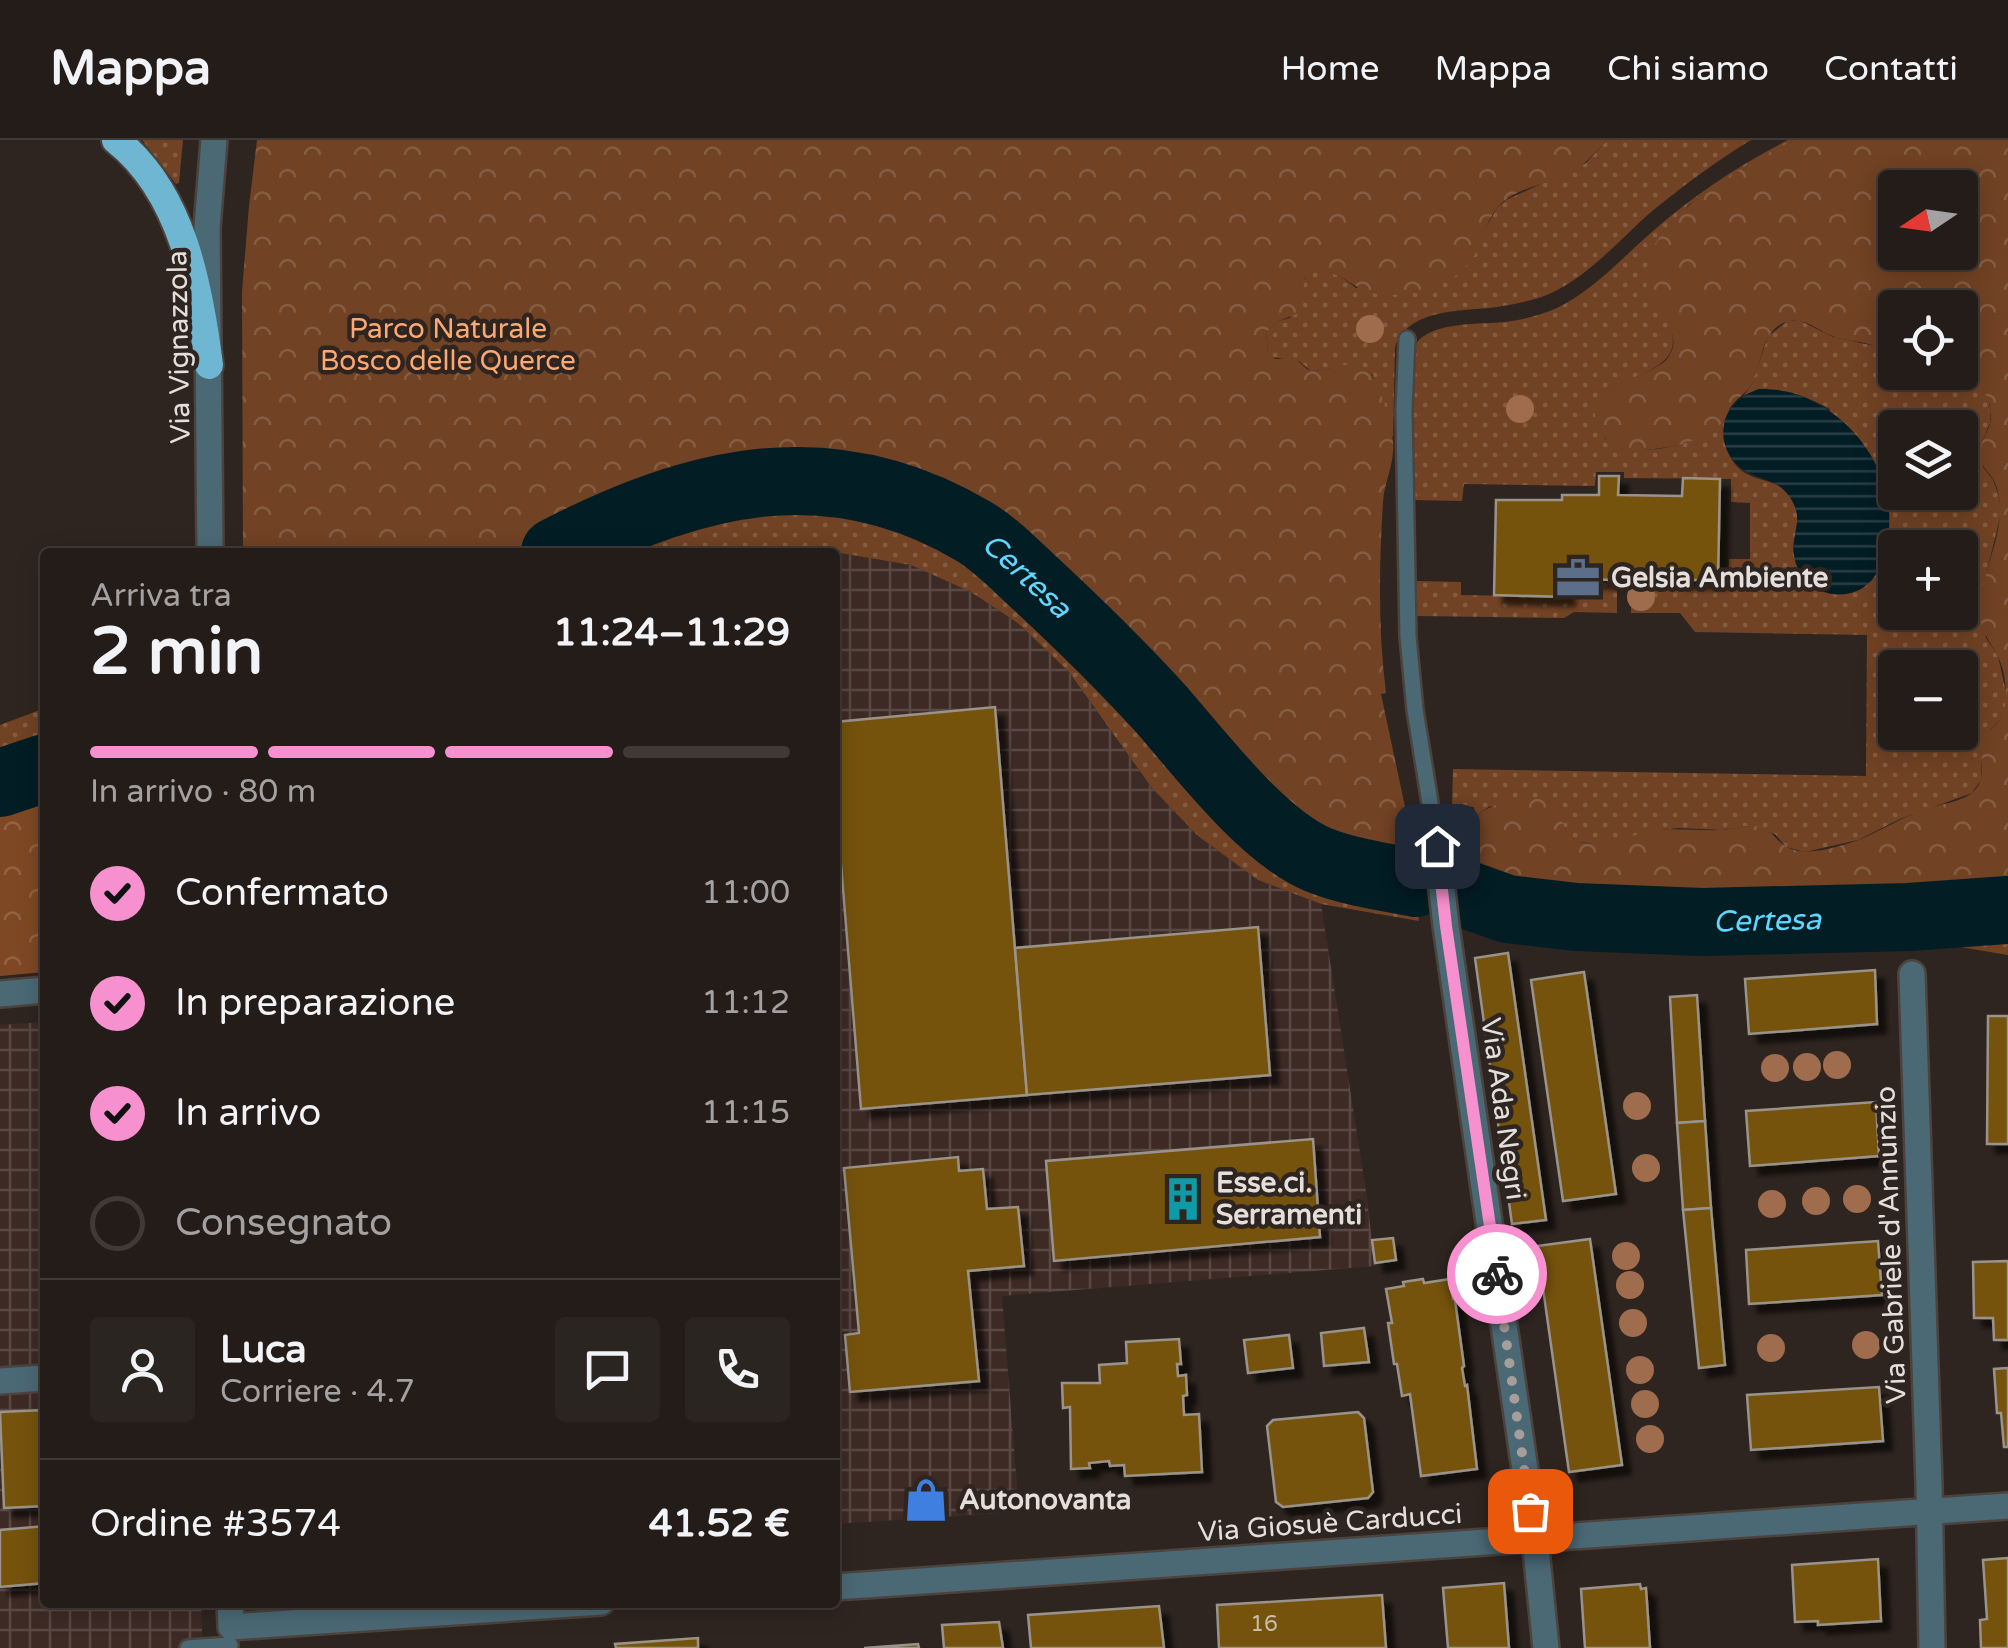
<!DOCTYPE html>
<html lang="it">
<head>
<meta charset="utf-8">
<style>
	body { margin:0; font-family:"Varela Round",sans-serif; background:#2b2521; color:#f1f3f6; height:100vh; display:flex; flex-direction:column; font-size:38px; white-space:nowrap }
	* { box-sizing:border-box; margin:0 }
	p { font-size:32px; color:#a3a1a2 }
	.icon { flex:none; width:55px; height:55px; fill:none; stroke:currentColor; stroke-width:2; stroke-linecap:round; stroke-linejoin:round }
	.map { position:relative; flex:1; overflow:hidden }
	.details { position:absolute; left:40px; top:408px; width:800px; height:1060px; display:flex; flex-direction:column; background:#231c18; border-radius:10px; box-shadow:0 5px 25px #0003,0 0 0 2px #403a37 }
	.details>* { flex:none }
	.needle { width:65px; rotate:257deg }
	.tools { position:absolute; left:1878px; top:30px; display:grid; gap:20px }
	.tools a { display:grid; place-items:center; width:100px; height:100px; border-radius:10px; background:#231c18; box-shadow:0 5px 25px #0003,0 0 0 2px #403a37; font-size:50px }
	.pin { position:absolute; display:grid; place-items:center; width:85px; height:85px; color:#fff; margin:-42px; border-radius:20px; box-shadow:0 5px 15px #0006 }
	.courier { position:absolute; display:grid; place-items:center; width:100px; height:100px; margin:-50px; border:8px solid #f790ce; border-radius:50%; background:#fff; color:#222; box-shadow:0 2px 12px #0007 }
	.summary em { font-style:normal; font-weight:700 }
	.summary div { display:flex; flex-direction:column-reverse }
	.summary { display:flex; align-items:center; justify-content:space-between; height:170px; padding:0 50px }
	h1 { font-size:65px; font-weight:700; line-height:75px }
	.bar { display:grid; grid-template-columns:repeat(4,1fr); gap:15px 10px; align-content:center; height:120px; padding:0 50px }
	.bar i { height:12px; border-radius:8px; background:#403a37 }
	.bar .active { background:#f790ce }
	.bar p { grid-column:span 4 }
	.line { display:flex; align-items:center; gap:25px; padding:0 50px; border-top:2px solid #403a37 }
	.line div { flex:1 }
	.round { display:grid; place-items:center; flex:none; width:105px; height:105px; border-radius:10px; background:#2b2521 }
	ol { padding:0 50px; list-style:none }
	li { display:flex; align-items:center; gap:30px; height:110px }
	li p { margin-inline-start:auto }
	li .icon { padding:10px; border-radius:50%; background:#f790ce; color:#111; stroke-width:4 }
	li:last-child { color:#a3a1a2 }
	li i { width:55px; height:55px; border:5px solid #403a37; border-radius:50% }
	header { display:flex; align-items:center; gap:60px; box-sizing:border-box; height:140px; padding:0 50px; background:#231c18; border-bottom:2px solid #403a37 }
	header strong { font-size:48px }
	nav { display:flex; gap:55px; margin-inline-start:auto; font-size:35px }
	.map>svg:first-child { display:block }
	.industrial { fill:url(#industrial-grid) }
	.grass { fill:url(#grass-dots); fill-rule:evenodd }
	.forest { fill:url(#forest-crowns) }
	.park { fill:url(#park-crowns); fill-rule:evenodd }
	.water { fill:url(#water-rules) }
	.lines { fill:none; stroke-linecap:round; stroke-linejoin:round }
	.river { stroke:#031d25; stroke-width:68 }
	.building { fill:#745311; stroke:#9a9389; stroke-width:2.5; filter:url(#shadow) }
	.service-casing { stroke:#4c433e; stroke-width:20 }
	.minor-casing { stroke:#4c433e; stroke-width:30 }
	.tertiary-casing { stroke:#4c433e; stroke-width:30 }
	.trunk-casing { stroke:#4c433e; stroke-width:32 }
	.service { stroke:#4b6975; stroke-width:15 }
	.minor { stroke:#4b6975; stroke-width:25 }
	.tertiary { stroke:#4b6975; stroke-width:25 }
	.trunk { stroke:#6eb6d2; stroke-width:28 }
	.tree { fill:#9f6d4e }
	.done { stroke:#a59e9a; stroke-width:10; stroke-dasharray:0 18 }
	.route { stroke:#f790ce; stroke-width:12 }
	.labels { text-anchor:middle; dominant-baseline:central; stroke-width:9; stroke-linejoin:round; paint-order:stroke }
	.number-label { font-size:22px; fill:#c9bca9 }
	.park-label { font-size:28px; fill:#fba873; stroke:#2f2520 }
	.street-label { font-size:28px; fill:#e5dfdc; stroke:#2f2520 }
	.poi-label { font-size:28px; font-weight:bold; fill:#e5dfdc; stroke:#2f2520; text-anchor:start }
	.water-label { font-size:30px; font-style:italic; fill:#60d7ff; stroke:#2f2520 }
</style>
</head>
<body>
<header>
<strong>Mappa</strong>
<nav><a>Home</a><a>Mappa</a><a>Chi siamo</a><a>Contatti</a></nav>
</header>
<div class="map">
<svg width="2008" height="1508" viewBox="0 0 2008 1508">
	<defs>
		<pattern id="industrial-grid" width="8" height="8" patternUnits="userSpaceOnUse" patternTransform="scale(2.5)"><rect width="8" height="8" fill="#3d2a25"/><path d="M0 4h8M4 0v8" fill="none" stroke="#594844"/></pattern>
		<pattern id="grass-dots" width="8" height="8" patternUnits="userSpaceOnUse" patternTransform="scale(2.5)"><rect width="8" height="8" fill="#714224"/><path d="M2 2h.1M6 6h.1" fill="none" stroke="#855d43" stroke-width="1.8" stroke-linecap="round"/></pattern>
		<pattern id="forest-crowns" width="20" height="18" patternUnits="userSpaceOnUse" patternTransform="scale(2.5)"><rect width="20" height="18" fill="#7f4824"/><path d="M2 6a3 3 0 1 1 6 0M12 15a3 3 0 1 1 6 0" fill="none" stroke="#916243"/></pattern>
		<pattern id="park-crowns" width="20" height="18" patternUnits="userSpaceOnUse" patternTransform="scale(2.5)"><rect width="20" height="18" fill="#714224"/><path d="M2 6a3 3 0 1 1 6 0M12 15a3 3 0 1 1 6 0" fill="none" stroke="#855d43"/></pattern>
		<pattern id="water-rules" width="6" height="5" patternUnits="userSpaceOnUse" patternTransform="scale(2.5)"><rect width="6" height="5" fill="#031d25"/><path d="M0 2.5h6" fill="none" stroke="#283d44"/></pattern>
		<filter id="shadow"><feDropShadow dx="9" dy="9" stdDeviation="2.5" flood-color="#0009"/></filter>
	</defs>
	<rect width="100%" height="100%" fill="#2f2520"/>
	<g class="industrial">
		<path d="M822,412H834L911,425L971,452L1019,484L1069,532L1152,648L1198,696L1258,740L1321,764L1366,1051L1375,1126L1002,1156L1019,1372L835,1384V412Z"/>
		<path d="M45,882V1462L201,1463L203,1508H0V885Z"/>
	</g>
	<g class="grass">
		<path d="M142,0H183L179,43L176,44Z"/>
		<path d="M1607,0H1751C1716,21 1683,46 1651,72C1619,100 1588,137 1549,154C1530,162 1509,165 1489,168C1456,171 1408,170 1395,207L1393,298L1373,235C1355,219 1332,230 1311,231L1299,221L1271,217L1268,211L1266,192L1279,181L1290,178C1293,169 1301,144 1305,138C1317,119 1345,139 1356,148L1485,89L1497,68L1506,60L1586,23Z"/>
		<path d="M1788,0H1794L1739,30L1687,66L1649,151C1651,156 1652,161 1655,166C1659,173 1666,178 1669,185C1688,227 1634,234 1608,250L1604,298C1643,321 1692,307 1725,278C1721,300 1727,322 1747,334C1766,344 1782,339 1793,362C1802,379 1794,391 1793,409C1793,411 1796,423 1796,425L1830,269C1802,254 1775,243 1744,255L1752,244L1768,196L1788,181L1799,180L1833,197L1875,206L1895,220V232H1960V228L1978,242L1988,258L1991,271L1990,283L1983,300V327L1993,340L1999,356L2001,373L1982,452L1986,498L1998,516L2007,556L2004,576L1990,590L1982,607L1981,640L1972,653L1900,679L1858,700L1805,712L1786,707L1775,694L1747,686L1722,690L1678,688L1655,691L1604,704L1577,702L1569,696L1563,685L1490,666L1475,677L1474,667L1452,666L1453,629L1866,636L1867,495L1695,492L1680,473H1631V440H1665L1671,445L1728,446L1729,419H1750V363L1731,362V339L1624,338V332H1596L1595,346L1464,344L1462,361L1412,360L1411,216C1417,180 1476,185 1505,182C1522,180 1541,175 1557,168C1594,150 1623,117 1653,91C1694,55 1739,25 1788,0ZM1895,288H1960V352H1895ZM1895,408H1960V472H1895ZM1895,528H1960V592H1895Z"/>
		<path d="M839,368L911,384L981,421L1071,505L1190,630L1280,715L1332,745L1417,761L1419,781L1321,764L1258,740L1198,696L1152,648L1069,532L1019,484L971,452L911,425L834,412H614L682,386L750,372Z"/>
		<path d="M1566,439L1617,440V473L1574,472L1564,478L1416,476L1417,441L1461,442V455L1565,457Z"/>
		<path d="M45,568V607L0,620V585Z"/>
		<path d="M2008,789V815L1942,804L1885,805L1942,795Z"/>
	</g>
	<path class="forest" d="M45,652V832L0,836V666Z"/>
	<g class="park">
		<path d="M257,0H1607C1594,14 1584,26 1566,35C1545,45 1514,48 1498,67C1488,79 1483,95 1478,108C1469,129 1447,145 1426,150C1409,154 1390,157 1372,153C1350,148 1327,117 1304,139L1303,166L1299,173L1279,181L1266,192L1268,211L1275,219C1282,219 1291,216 1297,220C1304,225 1306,232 1316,231C1334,229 1352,218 1368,231C1380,240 1392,287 1393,302C1395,323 1384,342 1383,362C1379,425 1378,490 1386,553L1381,554L1407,676L1412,718C1392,714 1370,712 1350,704C1306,687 1269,653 1234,622L999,387C978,372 958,357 935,346C832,297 711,324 611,365C579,378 547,400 515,411C499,417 466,412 448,412C379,412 311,413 243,412L242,152L249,66Z"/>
		<path d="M1794,0H2008V742L1911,752L1614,761L1575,760L1543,755L1505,742L1466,736C1461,692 1467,668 1516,660C1525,659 1536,657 1545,661C1566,670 1560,701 1584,703C1611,705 1633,694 1658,690C1679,688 1699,691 1719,690C1729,690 1739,686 1749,686C1774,686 1771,698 1787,707C1806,718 1842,706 1861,699C1882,690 1901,678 1923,670C1938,664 1960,663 1973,652C1988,639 1978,619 1983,602C1986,589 2001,585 2004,572C2008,554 2006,530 1996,513C1988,499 1980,489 1980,472C1980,438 2001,400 2000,368C2000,359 1998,348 1993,339C1987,330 1980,326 1980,313C1980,302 1987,294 1990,284C1996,259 1978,242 1960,228V168H1895V220C1889,216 1883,210 1876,207C1863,200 1846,202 1832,196C1819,191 1806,178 1790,181C1761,187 1763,220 1753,242C1748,252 1739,256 1733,264C1726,272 1732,270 1726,278C1707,302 1671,308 1643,310C1631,310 1617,307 1607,300C1601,295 1598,288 1596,281C1585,239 1655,240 1669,216C1681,197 1666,183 1656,169C1608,95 1744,25 1794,0ZM1895,48H1960V112H1895Z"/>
	</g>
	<path class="water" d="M1759,249C1835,247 1903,326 1887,403C1884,418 1880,433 1868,444C1859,452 1845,456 1833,454C1810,451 1792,430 1794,406C1795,386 1803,375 1789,356C1773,333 1744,342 1729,314C1724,305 1722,296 1724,285C1728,265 1740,256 1759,249Z"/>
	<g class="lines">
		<g class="river">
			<path id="s1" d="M555,412C694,340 830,306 973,391C997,405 1017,427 1037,445C1080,485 1122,526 1161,569C1201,615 1264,698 1319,720C1349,732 1384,737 1416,743"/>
			<path d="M0,643L45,628"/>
			<path id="s2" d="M1468,755L1507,769L1576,777L1702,782L1909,777L2008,770"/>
		</g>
	</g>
	<g class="building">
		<path d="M1599,336H1619L1618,355L1682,356L1683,338L1720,339L1718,440H1680V433H1618V440L1566,439V457L1494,455L1496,360H1562V355H1599Z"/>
		<path d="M995,567L1027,955L861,969L835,651V582Z"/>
		<path d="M1258,787L1270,935L1027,955L1015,808Z"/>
		<path d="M1508,813L1546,1080L1512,1084L1475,818Z"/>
		<path d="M1875,830L1877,884L1749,894L1745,839Z"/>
		<path d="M1584,832L1616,1054L1563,1061L1531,840Z"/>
		<path d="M1697,855L1705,981L1677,983L1670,857Z"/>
		<path d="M1988,876H2008V1004H1987Z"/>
		<path d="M1876,962L1879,1016L1750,1026L1746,971Z"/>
		<path d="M1705,981L1711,1068L1683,1070L1677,983Z"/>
		<path d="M1313,999L1320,1097L1054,1121L1046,1021Z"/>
		<path d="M958,1017L959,1031L983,1029L987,1069L1018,1067L1024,1126L968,1131L979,1241L850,1252L845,1195L859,1193L844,1028Z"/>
		<path d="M1711,1068L1725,1225L1699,1228L1683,1070Z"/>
		<path d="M1393,1098L1396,1120L1375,1123L1372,1100Z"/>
		<path d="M1590,1099L1622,1325L1569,1332L1537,1106Z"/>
		<path d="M1878,1101L1882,1155L1749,1164L1746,1110Z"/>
		<path d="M2008,1121V1200H1994L1993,1178H1974L1973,1122Z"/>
		<path d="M1423,1139L1424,1143L1450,1139L1453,1159L1455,1160L1464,1226L1462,1228L1465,1246L1467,1245L1477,1329L1421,1336L1410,1254L1402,1256L1397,1224H1394L1388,1183H1392L1386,1149L1404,1146L1403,1142Z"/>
		<path d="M1364,1188L1369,1222L1324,1226L1321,1193Z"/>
		<path d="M1289,1195L1293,1228L1248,1233L1244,1200Z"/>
		<path d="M1179,1199L1181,1224H1177L1178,1236L1186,1235L1187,1255L1183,1256L1184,1275L1199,1274L1202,1332L1125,1336L1124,1325L1110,1326L1109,1321L1089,1323L1090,1328L1071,1329L1070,1267L1063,1268L1062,1243H1100L1099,1225L1127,1223L1126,1202Z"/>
		<path d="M2008,1228V1307H2004L2001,1273H1997L1994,1229Z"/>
		<path d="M1879,1247L1883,1301L1751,1310L1747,1255Z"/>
		<path d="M45,1270V1366L4,1368L0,1272Z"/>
		<path d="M1358,1272L1364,1278L1373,1352L1368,1358L1283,1367L1276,1362L1267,1286L1273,1280Z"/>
		<path d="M45,1386V1443L0,1447V1390Z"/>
		<path d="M2008,1418V1508H1981L1980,1480L1987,1479L1983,1420Z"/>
		<path d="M1878,1419L1881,1481L1818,1485V1481L1795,1482L1792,1425Z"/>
		<path d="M1504,1443L1509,1508H1448L1443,1448Z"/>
		<path d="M1640,1444L1641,1449L1646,1448L1650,1508H1585L1581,1449Z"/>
		<path d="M1382,1455L1386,1508H1219L1217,1465Z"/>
		<path d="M1159,1466L1164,1508H1031L1028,1475Z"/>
		<path d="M999,1482L1003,1508H944L942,1485Z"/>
		<path d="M698,1498V1508H616L615,1504Z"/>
		<path d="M918,1504L919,1508H864Z"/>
	</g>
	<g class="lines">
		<g class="service-casing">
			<g id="service">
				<path d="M1407,199L1404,270L1408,497L1415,570L1437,706"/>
				<path d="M188,1508L230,1505"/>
			</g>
		</g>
		<g class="minor-casing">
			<g id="minor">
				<path d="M1437,706L1446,786L1535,1399L1546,1508"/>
				<path d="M1912,834L1929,1344L1932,1508"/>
				<path d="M0,854L45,850"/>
				<path d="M0,1241L45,1238"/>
			</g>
		</g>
		<g class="tertiary-casing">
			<g id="tertiary">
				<path d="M210,412L207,88L214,0"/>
				<path d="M835,1447L2008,1366"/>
				<path d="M230,1462L231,1487L601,1462"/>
			</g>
		</g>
		<g class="trunk-casing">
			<path id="trunk" d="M116,0C182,52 199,146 209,225"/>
		</g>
		<use href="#service" class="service"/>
		<use href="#minor" class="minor"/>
		<use href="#tertiary" class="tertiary"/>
		<use href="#trunk" class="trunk"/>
	</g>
	<g class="tree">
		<circle cx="1370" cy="189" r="14"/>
		<circle cx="1520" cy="269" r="14"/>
		<circle cx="1641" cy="457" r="14"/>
		<circle cx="1837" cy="925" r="14"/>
		<circle cx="1807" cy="927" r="14"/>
		<circle cx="1775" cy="928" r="14"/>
		<circle cx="1637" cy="966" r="14"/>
		<circle cx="1646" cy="1028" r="14"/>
		<circle cx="1857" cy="1059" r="14"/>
		<circle cx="1816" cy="1061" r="14"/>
		<circle cx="1772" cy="1064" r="14"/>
		<circle cx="1626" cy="1116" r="14"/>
		<circle cx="1630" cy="1145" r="14"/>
		<circle cx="1633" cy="1183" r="14"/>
		<circle cx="1866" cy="1205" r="14"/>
		<circle cx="1771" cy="1208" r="14"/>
		<circle cx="1640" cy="1230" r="14"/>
		<circle cx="1645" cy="1264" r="14"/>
		<circle cx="1650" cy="1299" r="14"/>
	</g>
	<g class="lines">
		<path class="done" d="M1497,1134L1530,1371"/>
		<path class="route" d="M1437,706L1446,786L1497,1134"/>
	</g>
	<defs>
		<g id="office-bare" transform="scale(3.45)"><path d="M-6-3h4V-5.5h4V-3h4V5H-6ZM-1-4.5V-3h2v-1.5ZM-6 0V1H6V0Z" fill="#5c6f8a" stroke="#2f2520" stroke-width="2.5" paint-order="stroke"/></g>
		<g id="building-bare" transform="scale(3.45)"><path d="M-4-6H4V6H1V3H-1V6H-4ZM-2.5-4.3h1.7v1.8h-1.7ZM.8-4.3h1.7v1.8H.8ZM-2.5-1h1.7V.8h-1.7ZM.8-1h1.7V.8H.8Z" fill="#0f9aa8" stroke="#2f2520" stroke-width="2.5" paint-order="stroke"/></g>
		<g id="shop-bare" transform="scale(3.45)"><path d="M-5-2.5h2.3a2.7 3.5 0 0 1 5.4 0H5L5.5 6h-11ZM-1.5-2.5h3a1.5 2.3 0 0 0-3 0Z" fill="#3f7fe0" stroke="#2f2520" stroke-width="2.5" paint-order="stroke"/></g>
	</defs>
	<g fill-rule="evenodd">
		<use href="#office-bare" x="1578" y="438"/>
		<use href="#building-bare" x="1183" y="1059"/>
		<use href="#shop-bare" x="926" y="1360"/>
	</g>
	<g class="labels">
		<g class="number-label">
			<text x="1264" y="1484">16</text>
		</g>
		<g class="park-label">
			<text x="448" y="189">Parco Naturale<tspan x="448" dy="32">Bosco delle Querce</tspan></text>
		</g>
		<g class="street-label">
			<text transform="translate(179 207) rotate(-91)">Via Vignazzola</text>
			<text transform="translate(1503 969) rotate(82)">Via Ada Negri</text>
			<text transform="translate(1891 1105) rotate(-92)">Via Gabriele d'Annunzio</text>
			<text transform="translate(1330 1383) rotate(-4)">Via Giosuè Carducci</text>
		</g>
		<g class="poi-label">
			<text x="1611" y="438">Gelsia Ambiente</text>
			<text x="1216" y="1043">Esse.ci.<tspan x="1216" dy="32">Serramenti</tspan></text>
			<text x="959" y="1360">Autonovanta</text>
		</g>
		<g class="water-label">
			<text stroke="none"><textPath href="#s1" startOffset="510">Certesa</textPath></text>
			<text stroke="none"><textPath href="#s2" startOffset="302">Certesa</textPath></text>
		</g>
	</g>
</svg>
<div class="tools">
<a><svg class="needle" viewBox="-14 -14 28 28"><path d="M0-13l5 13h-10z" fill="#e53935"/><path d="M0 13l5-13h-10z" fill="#a3a1a2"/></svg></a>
<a><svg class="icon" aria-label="locate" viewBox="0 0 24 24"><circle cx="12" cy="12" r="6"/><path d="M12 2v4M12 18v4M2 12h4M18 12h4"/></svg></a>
<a><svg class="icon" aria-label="layers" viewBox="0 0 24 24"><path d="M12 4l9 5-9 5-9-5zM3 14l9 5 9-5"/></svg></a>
<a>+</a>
<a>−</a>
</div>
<div class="pin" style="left:1530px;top:1371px;background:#ea580c"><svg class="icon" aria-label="bag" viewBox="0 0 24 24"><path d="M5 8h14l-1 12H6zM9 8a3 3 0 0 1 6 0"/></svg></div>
<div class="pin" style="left:1437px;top:706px;background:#1f2937"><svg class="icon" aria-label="home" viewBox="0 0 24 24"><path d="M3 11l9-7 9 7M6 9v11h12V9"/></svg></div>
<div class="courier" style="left:1497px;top:1134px"><svg class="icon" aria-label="bike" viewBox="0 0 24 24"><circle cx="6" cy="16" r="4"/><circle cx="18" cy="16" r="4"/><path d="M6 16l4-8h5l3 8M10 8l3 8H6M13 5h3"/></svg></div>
<section class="details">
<div class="summary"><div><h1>2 min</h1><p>Arriva tra</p></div><em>11:24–11:29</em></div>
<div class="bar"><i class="active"></i><i class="active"></i><i class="active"></i><i></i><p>In arrivo · 80 m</p></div>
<ol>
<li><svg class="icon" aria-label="check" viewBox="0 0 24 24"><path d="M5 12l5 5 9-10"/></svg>Confermato<p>11:00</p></li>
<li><svg class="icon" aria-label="check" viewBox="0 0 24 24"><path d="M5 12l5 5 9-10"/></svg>In preparazione<p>11:12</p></li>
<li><svg class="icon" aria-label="check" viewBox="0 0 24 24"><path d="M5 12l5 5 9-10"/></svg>In arrivo<p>11:15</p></li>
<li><i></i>Consegnato</li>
</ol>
<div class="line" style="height:180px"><a class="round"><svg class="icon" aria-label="person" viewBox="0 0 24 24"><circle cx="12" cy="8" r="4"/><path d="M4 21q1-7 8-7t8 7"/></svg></a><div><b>Luca</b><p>Corriere · 4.7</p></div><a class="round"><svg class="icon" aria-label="chat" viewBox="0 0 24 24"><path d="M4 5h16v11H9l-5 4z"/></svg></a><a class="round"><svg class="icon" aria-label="phone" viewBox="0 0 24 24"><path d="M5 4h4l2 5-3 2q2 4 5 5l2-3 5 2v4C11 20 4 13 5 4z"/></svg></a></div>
<div class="line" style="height:130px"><div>Ordine #3574</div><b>41.52 €</b></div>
</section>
</div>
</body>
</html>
